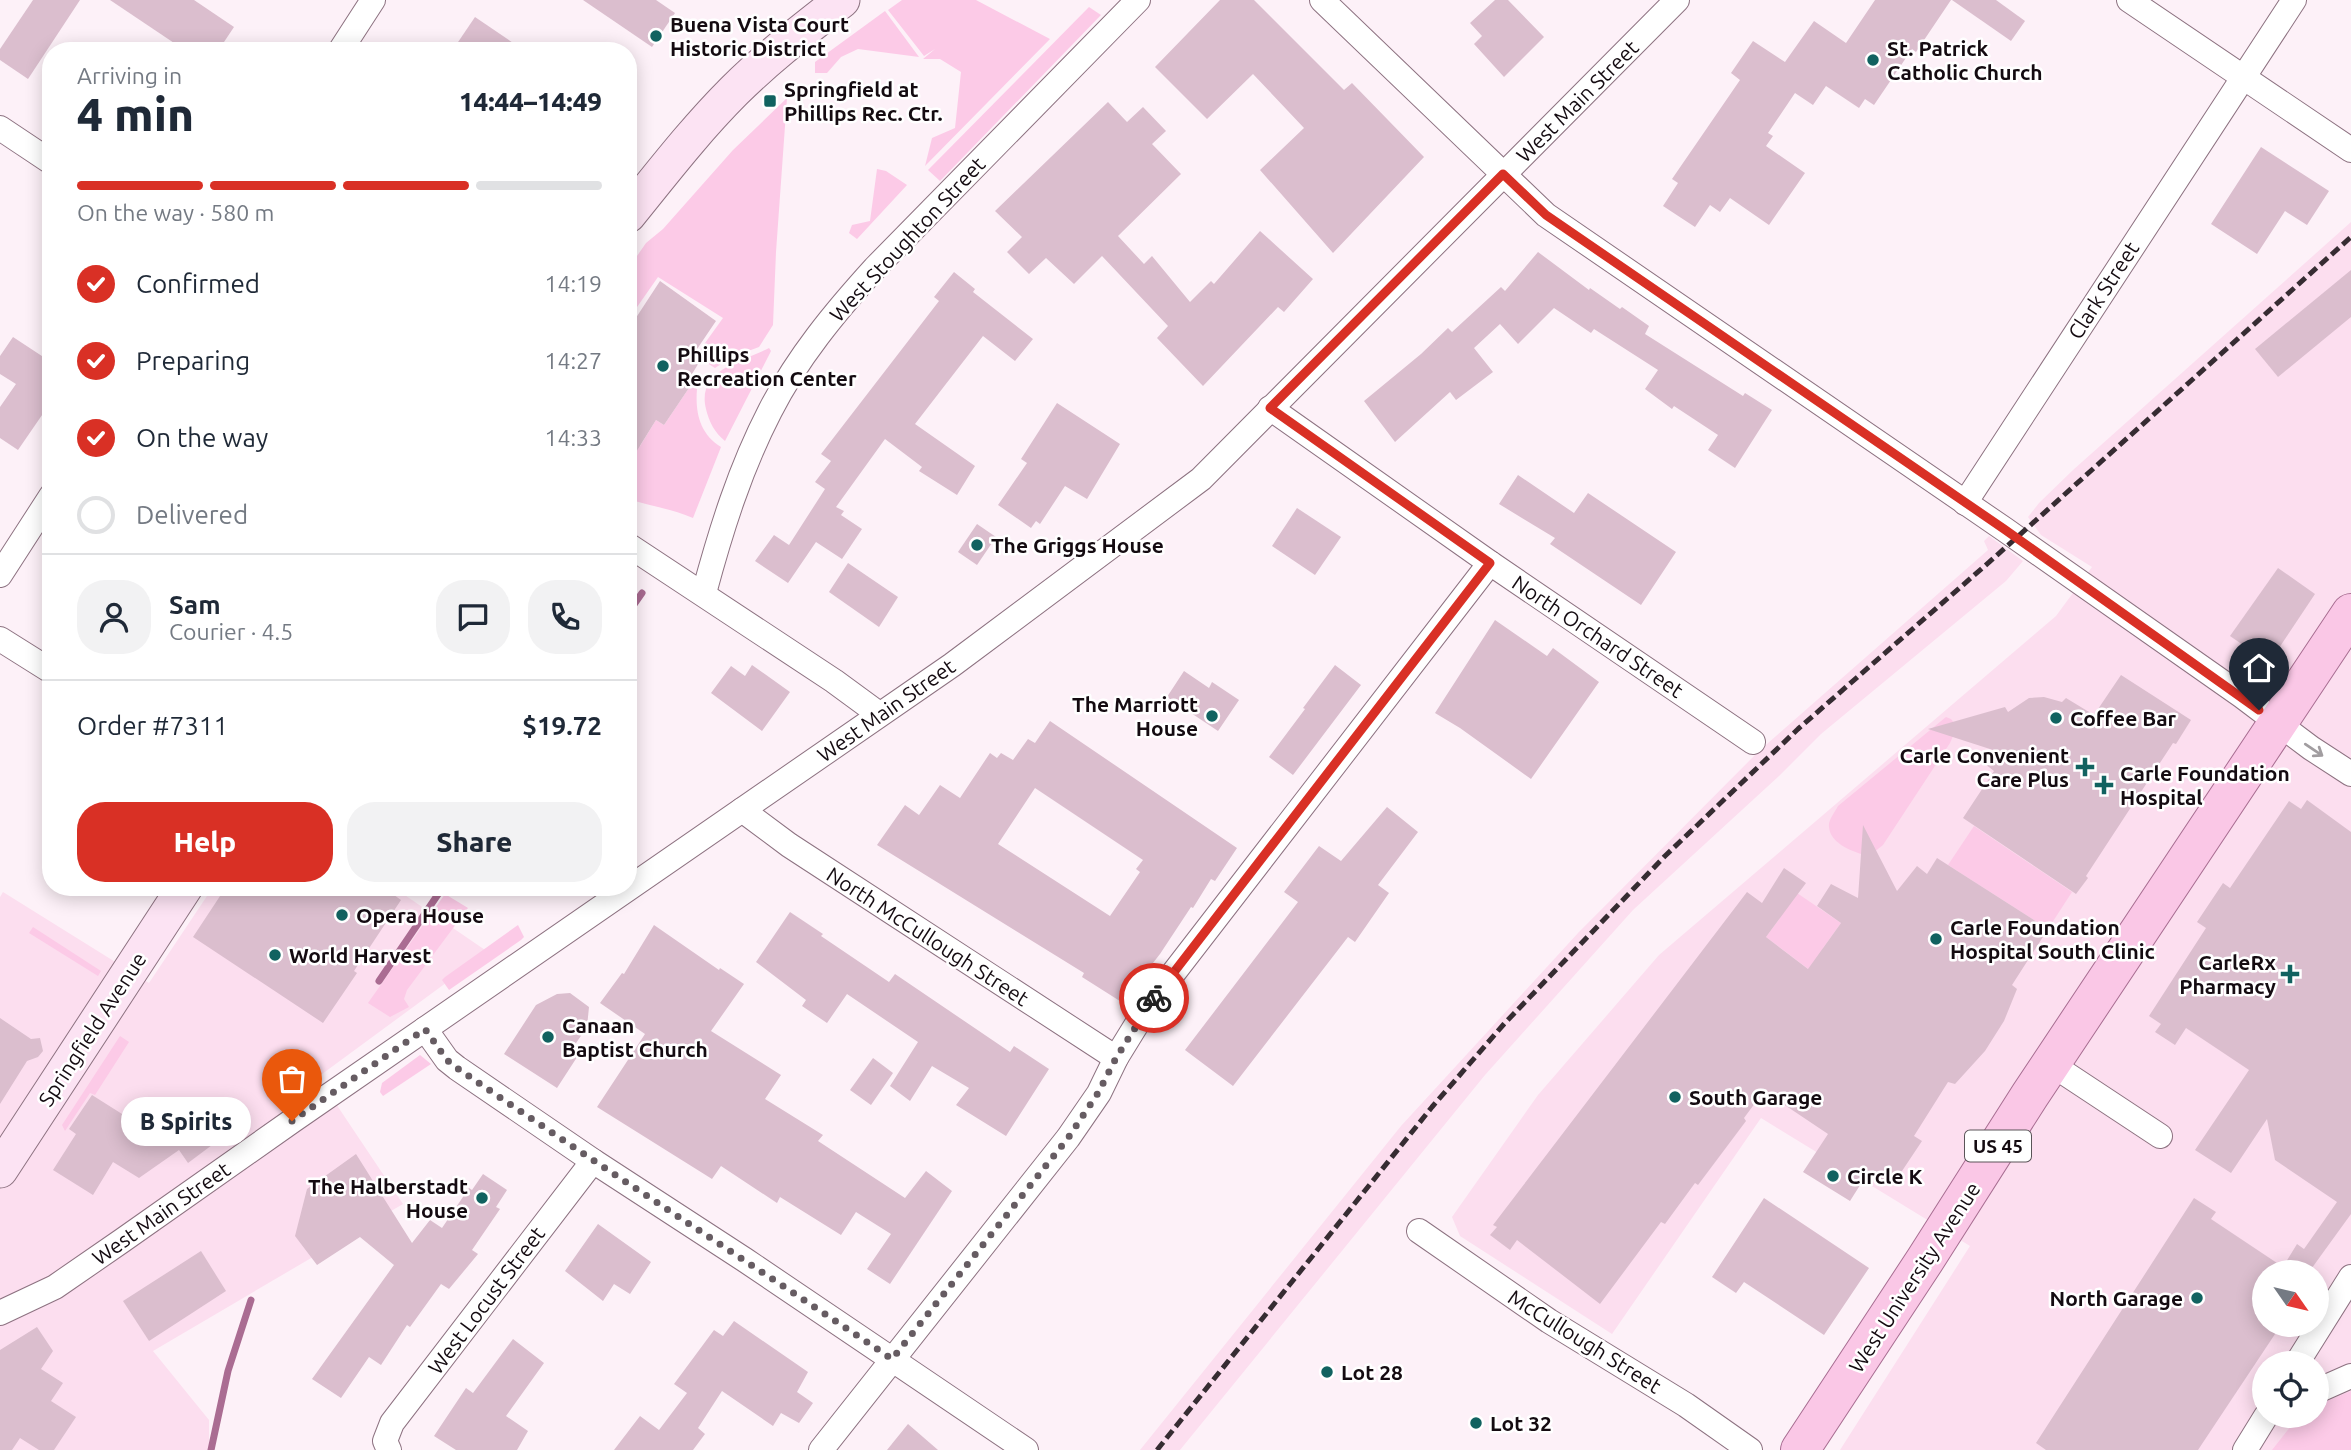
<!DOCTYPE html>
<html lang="en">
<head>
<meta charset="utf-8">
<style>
	body { margin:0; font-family:Ubuntu,sans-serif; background:#f2f2f3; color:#1f2937; height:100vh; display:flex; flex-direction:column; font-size:26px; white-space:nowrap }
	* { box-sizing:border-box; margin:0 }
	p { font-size:23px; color:#747a83 }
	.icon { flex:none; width:38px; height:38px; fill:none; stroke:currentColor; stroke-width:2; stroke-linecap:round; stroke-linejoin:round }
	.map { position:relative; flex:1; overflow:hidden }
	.details { position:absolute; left:42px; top:42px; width:595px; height:854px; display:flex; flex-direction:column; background:#fff; border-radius:28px; box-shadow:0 4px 18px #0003 }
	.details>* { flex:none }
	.needle { width:46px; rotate:124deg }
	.tools { position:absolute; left:2252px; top:1260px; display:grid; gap:14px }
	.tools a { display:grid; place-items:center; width:77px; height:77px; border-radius:50%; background:#fff; box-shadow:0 4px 18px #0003; font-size:35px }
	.pin { position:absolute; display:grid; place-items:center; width:60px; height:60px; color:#fff; margin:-72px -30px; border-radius:50% 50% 50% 0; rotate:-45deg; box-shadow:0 0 7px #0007 }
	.pin .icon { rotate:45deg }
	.courier { position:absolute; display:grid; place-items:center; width:70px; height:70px; margin:-35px; border:5px solid #d93025; border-radius:50%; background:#fff; color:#222; box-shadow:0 2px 9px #0007 }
	.bubble { position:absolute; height:49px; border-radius:24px; background:#fff; box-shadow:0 4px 18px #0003; font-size:23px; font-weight:800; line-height:49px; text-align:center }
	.overview em { font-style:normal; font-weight:800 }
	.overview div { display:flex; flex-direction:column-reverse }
	.overview { display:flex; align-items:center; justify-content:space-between; height:119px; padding:0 35px }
	h1 { font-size:46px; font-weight:800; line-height:52px }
	.bar { display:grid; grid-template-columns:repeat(4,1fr); gap:10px 7px; align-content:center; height:84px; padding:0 35px }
	.bar i { height:9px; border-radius:5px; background:#e0e1e3 }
	.bar .active { background:#d93025 }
	.bar p { grid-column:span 4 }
	.line { display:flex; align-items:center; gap:18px; padding:0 35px; border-top:2px solid #e0e1e3 }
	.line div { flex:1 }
	.round { display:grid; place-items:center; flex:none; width:74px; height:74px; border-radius:28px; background:#f2f2f3 }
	ol { padding:0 35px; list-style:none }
	li { display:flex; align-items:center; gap:21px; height:77px }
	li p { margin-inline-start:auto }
	li .icon { padding:7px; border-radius:50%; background:#d93025; color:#fff; stroke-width:4 }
	li:last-child { color:#747a83 }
	li i { width:38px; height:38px; border:4px solid #e0e1e3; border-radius:50% }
	.cta { display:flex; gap:14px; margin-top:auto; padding:14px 35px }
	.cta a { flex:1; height:80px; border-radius:28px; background:#d93025; color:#fff; font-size:28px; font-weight:800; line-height:80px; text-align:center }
	.cta a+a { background:#f2f2f3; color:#1f2937 }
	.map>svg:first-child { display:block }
	.built { fill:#fcdeef; fill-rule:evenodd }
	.green { fill:#fccae7 }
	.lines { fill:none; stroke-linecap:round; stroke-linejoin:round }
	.stream { stroke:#aa6c92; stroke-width:7 }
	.building { fill:#dbbece; fill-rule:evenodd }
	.street-casing { stroke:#8d7281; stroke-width:26 }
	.secondary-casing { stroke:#8d7281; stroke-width:37 }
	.primary-casing { stroke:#a76d91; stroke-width:40 }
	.street { stroke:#fff; stroke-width:24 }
	.secondary { stroke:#fce3f3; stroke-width:35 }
	.primary { stroke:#fac7e6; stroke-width:38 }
	.rail { stroke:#362c32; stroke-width:5; stroke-dasharray:10 5; stroke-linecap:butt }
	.oneway { stroke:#a19da0 }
	.done { stroke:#665c62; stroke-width:7; stroke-dasharray:0 12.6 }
	.route { stroke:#d93025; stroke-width:9 }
	.poi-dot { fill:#116260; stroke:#fff; stroke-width:2.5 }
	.labels { text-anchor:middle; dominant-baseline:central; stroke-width:5; stroke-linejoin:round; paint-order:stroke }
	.shield { fill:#fff; stroke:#5a5458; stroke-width:2 }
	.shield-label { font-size:19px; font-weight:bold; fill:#140b11 }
	.poi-label { font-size:21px; font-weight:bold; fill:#140b11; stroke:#fff; text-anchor:start }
	.street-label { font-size:21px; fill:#140b11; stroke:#fff }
</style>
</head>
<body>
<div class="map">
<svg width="2351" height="1450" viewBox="0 0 2351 1450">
	<rect width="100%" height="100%" fill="#fdf1f8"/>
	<g class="built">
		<path d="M2351,222V1450H1840L1970,1246L1761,1118L1612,1334L1460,1236L1452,1217L1538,1095L1659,955L2056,616L2092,567L2041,535L2028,517L2039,503L2073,470ZM2264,1272H2317V1325H2264ZM2264,1363H2317V1416H2264Z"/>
		<path d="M1989,536L2023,561L2006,581L1821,734L1779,776L1633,910L1485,1075L1180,1450H1140L1401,1126L1578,933L1759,751L1988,550L1984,541Z"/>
		<path d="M213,887H393L488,952L318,1077L403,1204L153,1351L209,1420V1450H0V897L3,892L149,983Z"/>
	</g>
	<g class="green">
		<path d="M902,0H976L1050,39L925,166L932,138L955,128L961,72L940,59H923L935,49L924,56L888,10Z"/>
		<path d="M1089,7L1101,15L940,181L928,170Z"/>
		<path d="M885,11L919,57L858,49L841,57L827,73H815V62Z"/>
		<path d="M787,98L776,252L773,325L759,347L732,357L715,368L704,361L706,354L700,350L723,318L658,277L628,320V269L646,243L663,229L733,150Z"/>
		<path d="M877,169L886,171L907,185L857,239L849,233L852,225L870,221Z"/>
		<path d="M769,348L771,351L768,357L725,441C715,433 709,422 706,409C696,369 744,361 769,348Z"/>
		<path d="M691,385L697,389C695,413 700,434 721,447L693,518C672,509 650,506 628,499V439L640,446L656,420L664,425Z"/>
		<path d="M1946,717L1951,719L1957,727L1950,743L1883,845L1869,856C1855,853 1830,844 1829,827C1828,820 1835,812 1838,806Z"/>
		<path d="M1974,826L2072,892L2048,929L1948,865Z"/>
		<path d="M1797,893L1841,923L1823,948L1862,975L1836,990L1766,937L1780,918L1772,912Z"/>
		<path d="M445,894L468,908L407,990L404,999L409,1007L390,1017L368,1003Z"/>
		<path d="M518,925L524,937L521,940L449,990L442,980L445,977Z"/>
		<path d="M33,927L101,971L98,976L29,933Z"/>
		<path d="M120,1036L129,1042L95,1095L90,1093L65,1131L62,1125Z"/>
		<path d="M420,1055L431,1064L383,1096L380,1092L382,1083Z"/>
		<path d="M2351,1391V1450H2272L2299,1416H2317V1405Z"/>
	</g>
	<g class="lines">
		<g class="stream">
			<path d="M628,613L642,593"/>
			<path d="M379,981L443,887"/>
			<path d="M211,1450L228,1371L251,1300"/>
		</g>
	</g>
	<g class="building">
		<path d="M33,0H80L28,79L0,60V49Z"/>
		<path d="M110,0H194L234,27L218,51H186Z"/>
		<path d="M583,0H656L675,13L652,47Z"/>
		<path d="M1220,0H1254L1344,90L1352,83L1424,157L1333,253L1260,170L1304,128L1253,74L1207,119L1155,67Z"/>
		<path d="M1495,0H1508L1544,37L1504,77L1474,44L1482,36L1470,23Z"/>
		<path d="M1875,0H1951L1916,52L1912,49L1874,105L1865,99L1859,108L1826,86L1813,105L1795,93L1768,133L1773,136L1766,146L1805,173L1769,225L1730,198L1720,212L1710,205L1695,227L1663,206L1678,183L1672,179L1740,80L1731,73L1753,41L1785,62L1814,21L1846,43Z"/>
		<path d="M1952,0H1996L2025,21L2011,41Z"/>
		<path d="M475,17L525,51H452Z"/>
		<path d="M1108,102L1127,122L1143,107L1166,131L1152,144L1181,174L1118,236L1144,264L1152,256L1190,302L1211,281L1214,284L1260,231L1313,279L1284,312L1278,307L1203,386L1157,338L1168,326L1102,256L1074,284L1046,258L1029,274L1007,252L1022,237L995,211Z"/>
		<path d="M2261,147L2329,191L2307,225L2285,211L2257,254L2211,224Z"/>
		<path d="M1538,252L1589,290L1590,288L1620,309L1622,307L1649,326L1645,334L1743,396L1745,393L1772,410L1735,468L1708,450L1718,435L1674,406L1672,409L1645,389L1658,370L1594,329L1591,333L1554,308L1518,344L1500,324L1474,348L1493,372L1456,400L1450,392L1395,442L1364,401L1421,354L1448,328L1452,332L1501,287L1505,291Z"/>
		<path d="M2351,270V317L2278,377L2255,349Z"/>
		<path d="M954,272L975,289L973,292L1033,339L1015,361L983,336L915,424L975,466L957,495L919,471L922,467L885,439L836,507L844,511L841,515L862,529L842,559L816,542L788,583L755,561L774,535L789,545L825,489L815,482L831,461L821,454L939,301L934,297Z"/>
		<path d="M660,281L716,321L693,355L700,361L687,382L691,385L664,425L656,420L628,465V330Z"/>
		<path d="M13,337L51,362V402L18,450L0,438V407L16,384L0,374V356Z"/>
		<path d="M1057,403L1120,444L1087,499L1065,486L1040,524L1036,521L1031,528L998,505L1027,463L1021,459Z"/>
		<path d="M1518,475L1574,513L1588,493L1676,552L1641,605L1550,544L1555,538L1499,504Z"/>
		<path d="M1297,508L1341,537L1315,575L1272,546Z"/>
		<path d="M977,524L996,537L977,565L958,552Z"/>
		<path d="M848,563L898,597L879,627L829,592Z"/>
		<path d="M2278,568L2315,594L2269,663L2230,636Z"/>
		<path d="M1495,620L1547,656L1553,648L1599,682L1531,779L1460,728L1435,713Z"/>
		<path d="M752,665L790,692L762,731L711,693L731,666L745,676Z"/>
		<path d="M1335,665L1361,685L1293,775L1269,757L1305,709L1303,708Z"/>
		<path d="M1184,671L1209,688L1212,682L1239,700L1218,731L1167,697Z"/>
		<path d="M2121,675L2191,720L2176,744L2173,743L2086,876L2088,878L2076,894L1963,818L1994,771L1985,764L1993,750L1928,729L2005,707L2008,712L2029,698L2044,697L2062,702L2066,698L2094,715Z"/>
		<path d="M1050,721L1237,848L1215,881L1211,879L1193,908L1191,907L1160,954L1142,977L1139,976L1123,1003L1082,977L1084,973L877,845L905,805L919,815L940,785L960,798L990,753L997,758L1001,753L1013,760L1028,739L1035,743ZM1035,788L1143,860L1136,869L1140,872L1110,916L998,844Z"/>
		<path d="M2307,800L2351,832V1214L2309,1272H2264V1325H2281L2198,1450H2046L2036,1443L2194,1198L2216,1212L2211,1219L2283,1267L2297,1244L2304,1249L2337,1202L2275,1160L2267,1119L2231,1173L2195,1150L2249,1070L2186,1028L2175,1045L2155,1032L2161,1024L2149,1016L2206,928L2197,922L2223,883L2230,888L2289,801L2301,809Z"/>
		<path d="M1387,807L1418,832L1378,885L1389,893L1355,942L1348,937L1233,1086L1185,1050L1298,902L1284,892L1319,846L1341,861Z"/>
		<path d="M1863,825L1897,891L1917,866L1927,874L1937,858L2048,929L2012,985L2017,989L2004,1021L1985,1051L1955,1084L1948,1082L1914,1136L1922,1141L1892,1186L1869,1171L1850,1201L1803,1172L1828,1134L1764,1091L1744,1118L1746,1121L1698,1185L1695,1183L1665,1224L1661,1222L1600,1304L1517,1240L1510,1250L1490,1235L1497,1227L1493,1225L1747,892L1762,903L1784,868L1806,883L1766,937L1808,969L1841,923L1817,906L1831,884L1858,898Z"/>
		<path d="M226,887H383L401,900L354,971L357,973L323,1023L193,937Z"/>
		<path d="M790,912L823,934L821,936L889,982L895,974L1010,1052L1014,1046L1049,1069L1006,1136L956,1105L969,1088L932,1066L910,1101L890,1086L918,1042L847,994L827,1023L802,1006L806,1000L756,962Z"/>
		<path d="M654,925L719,970L720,968L744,984L711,1031L781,1075L765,1099L823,1135L818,1141L905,1198L926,1171L952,1191L890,1284L867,1269L891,1234L856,1212L841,1235L780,1197L777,1203L721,1166L712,1179L597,1107L645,1034L600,1003L622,973L624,974Z"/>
		<path d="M570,993L589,1007L587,1027L574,1046L581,1051L557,1088L504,1054L536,1005L557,994Z"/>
		<path d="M0,1018L31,1039L40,1038L43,1051L38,1057L27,1061L0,1104Z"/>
		<path d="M873,1058L893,1073L871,1105L850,1090Z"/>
		<path d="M92,1095L149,1131L190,1100L220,1139L188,1163L179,1150L139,1178L113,1162L93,1195L53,1170L76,1134L69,1129Z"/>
		<path d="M356,1154L412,1243L430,1220L442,1228L469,1188L472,1190L483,1174L507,1190L496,1207L500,1209L472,1250L478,1254L449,1289L441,1284L410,1327L407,1325L381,1365L369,1357L341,1398L312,1379L394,1265L360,1237L317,1265L295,1236L307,1189Z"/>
		<path d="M1764,1198L1869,1268L1824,1335L1744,1282L1736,1293L1712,1277Z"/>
		<path d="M598,1224L651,1262L630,1294L614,1284L603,1301L565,1271Z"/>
		<path d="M201,1251L226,1291L149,1341L123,1301Z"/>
		<path d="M734,1321L808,1372L797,1392L813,1403L799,1423L781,1413L773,1426L722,1391L698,1428L705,1434L693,1450H614L640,1416L659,1430L687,1393L674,1384L714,1330L723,1336Z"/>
		<path d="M37,1327L53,1351L41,1369L63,1383L51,1401L76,1417L54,1450H39L20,1438L12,1450H0V1350Z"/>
		<path d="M513,1339L544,1363L506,1416L528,1431L517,1450H456L434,1436L466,1388L473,1393Z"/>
		<path d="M908,1424L938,1450H887Z"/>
	</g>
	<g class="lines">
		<g class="street-casing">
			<g id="street">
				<path d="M1322,0L1546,215L2004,529L2242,696L2311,748L2351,774"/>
				<path d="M2129,0L2351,150"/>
				<path d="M340,51L373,0"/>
				<path d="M0,128L51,162"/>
				<path d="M1270,408L1490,563L1753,742"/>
				<path d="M1965,503L2294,0"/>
				<path d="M628,545L834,681L879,714"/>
				<path d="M0,575L51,496"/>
				<path d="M704,593C721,530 740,469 770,411C797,358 835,312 875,268L1138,0"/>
				<path d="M0,639L51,671"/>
				<path d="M742,810L789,845L1116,1058"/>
				<path d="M425,1029L447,1060L457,1068L593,1161L745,1260L1026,1450"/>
				<path d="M2051,1064L2160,1136"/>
				<path d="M1419,1231L1549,1321L1686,1405L1750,1450"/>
				<path d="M0,1313L55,1287L123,1240L292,1121L952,665L1201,479L1677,0"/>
				<path d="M2297,1363L2351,1277"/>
				<path d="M2317,1391L2351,1376"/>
				<path d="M389,1450L385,1441L392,1423L593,1161"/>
				<path d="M821,1450L1068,1138L1099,1093L1116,1058L1148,1006L1490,563"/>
				<path d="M2245,1450L2266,1416"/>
			</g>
		</g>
		<g class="secondary-casing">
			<g id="secondary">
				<path d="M628,215C662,173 695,130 734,91C767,58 805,29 842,0"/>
				<path d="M0,1170L185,887"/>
			</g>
		</g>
		<g class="primary-casing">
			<path id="primary" d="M1800,1450L1925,1260L2030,1095L2351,613"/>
		</g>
		<use href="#street" class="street"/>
		<use href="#secondary" class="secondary"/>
		<use href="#primary" class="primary"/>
		<path class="rail" d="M1157,1450L1432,1107L1504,1024L1665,856L1798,729L1995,557L2351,237"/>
	</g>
	<defs><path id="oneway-shaft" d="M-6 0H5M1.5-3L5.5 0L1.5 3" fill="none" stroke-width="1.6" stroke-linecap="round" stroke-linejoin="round" transform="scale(1.75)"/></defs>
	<use class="oneway" href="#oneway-shaft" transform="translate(2314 750) rotate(34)"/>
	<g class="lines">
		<path class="done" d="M292,1121L425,1029L447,1060L457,1068C601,1167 747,1261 892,1359L1068,1138L1098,1093L1116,1058L1154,998"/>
		<path class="route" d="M1154,998L1490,563L1270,408L1503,174L1546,215L2004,529L2259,710"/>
	</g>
	<g class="poi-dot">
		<circle cx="656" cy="36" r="7"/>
		<circle cx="1873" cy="60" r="7"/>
		<rect x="763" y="94" width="14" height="14" rx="3.5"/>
		<circle cx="663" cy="366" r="7"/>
		<circle cx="977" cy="545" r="7"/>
		<circle cx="1212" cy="716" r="7"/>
		<circle cx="2056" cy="718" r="7"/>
		<path d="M2081.5 756.5h7v7h7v7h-7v7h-7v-7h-7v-7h7z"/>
		<path d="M2100.5 774.5h7v7h7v7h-7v7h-7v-7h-7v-7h7z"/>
		<circle cx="342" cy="915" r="7"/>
		<circle cx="1936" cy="939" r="7"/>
		<circle cx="275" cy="955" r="7"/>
		<path d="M2286.5 963.5h7v7h7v7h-7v7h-7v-7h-7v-7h7z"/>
		<circle cx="548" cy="1037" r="7"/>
		<circle cx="1675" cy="1097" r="7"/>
		<circle cx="1833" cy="1176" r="7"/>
		<circle cx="482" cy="1198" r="7"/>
		<circle cx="2197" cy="1298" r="7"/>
		<circle cx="1327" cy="1372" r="7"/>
		<circle cx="1476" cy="1423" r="7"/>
	</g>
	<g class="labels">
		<rect class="shield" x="1965" y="1130.5" width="66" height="31" rx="5"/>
		<g class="shield-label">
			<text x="1998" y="1146">US 45</text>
		</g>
		<g class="poi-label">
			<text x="670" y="24">Buena Vista Court<tspan x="670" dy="24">Historic District</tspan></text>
			<text x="1887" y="48">St. Patrick<tspan x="1887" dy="24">Catholic Church</tspan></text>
			<text x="784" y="89">Springfield at<tspan x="784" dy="24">Phillips Rec. Ctr.</tspan></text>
			<text x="677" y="354">Phillips<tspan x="677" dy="24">Recreation Center</tspan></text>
			<text x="991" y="545">The Griggs House</text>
			<text x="1198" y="704" text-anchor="end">The Marriott<tspan x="1198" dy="24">House</tspan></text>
			<text x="2070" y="718">Coffee Bar</text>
			<text x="2069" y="755" text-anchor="end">Carle Convenient<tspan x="2069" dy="24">Care Plus</tspan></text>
			<text x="2120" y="773">Carle Foundation<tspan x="2120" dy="24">Hospital</tspan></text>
			<text x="356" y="915">Opera House</text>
			<text x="1950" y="927">Carle Foundation<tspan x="1950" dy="24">Hospital South Clinic</tspan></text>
			<text x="289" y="955">World Harvest</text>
			<text x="2276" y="962" text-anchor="end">CarleRx<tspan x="2276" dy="24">Pharmacy</tspan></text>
			<text x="562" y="1025">Canaan<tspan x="562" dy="24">Baptist Church</tspan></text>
			<text x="1689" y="1097">South Garage</text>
			<text x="1847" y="1176">Circle K</text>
			<text x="468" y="1186" text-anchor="end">The Halberstadt<tspan x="468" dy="24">House</tspan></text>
			<text x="2183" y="1298" text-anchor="end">North Garage</text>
			<text x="1341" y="1372">Lot 28</text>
			<text x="1490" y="1423">Lot 32</text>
		</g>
		<g class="street-label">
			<text transform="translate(1577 101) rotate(-45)">West Main Street</text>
			<text transform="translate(907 239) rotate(-47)">West Stoughton Street</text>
			<text transform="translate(2103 290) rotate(-57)">Clark Street</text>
			<text transform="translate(1598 636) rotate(34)">North Orchard Street</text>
			<text transform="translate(886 710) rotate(-35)">West Main Street</text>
			<text transform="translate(928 936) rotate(33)">North McCullough Street</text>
			<text transform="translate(92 1029) rotate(-57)">Springfield Avenue</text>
			<text transform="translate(161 1213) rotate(-35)">West Main Street</text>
			<text transform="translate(1914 1277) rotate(-57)">West University Avenue</text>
			<text transform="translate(486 1300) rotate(-53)">West Locust Street</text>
			<text transform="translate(1585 1341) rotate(32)">McCullough Street</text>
		</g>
	</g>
</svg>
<div class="tools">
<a><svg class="needle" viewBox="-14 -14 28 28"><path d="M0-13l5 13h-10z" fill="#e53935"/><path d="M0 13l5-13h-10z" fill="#747a83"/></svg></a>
<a><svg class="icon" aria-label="locate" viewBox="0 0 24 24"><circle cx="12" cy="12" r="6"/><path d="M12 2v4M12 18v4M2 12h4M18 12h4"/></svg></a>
</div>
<div class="pin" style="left:292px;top:1121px;background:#ea580c"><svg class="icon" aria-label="bag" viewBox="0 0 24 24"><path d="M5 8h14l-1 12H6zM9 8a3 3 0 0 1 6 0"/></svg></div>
<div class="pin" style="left:2259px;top:710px;background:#1f2937"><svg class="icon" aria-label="home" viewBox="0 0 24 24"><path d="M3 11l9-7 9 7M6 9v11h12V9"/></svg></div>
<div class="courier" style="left:1154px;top:998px"><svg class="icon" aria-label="bike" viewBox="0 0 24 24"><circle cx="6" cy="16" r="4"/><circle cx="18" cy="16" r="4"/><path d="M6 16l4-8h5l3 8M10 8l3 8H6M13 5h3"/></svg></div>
<div class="bubble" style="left:121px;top:1097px;width:130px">B Spirits</div>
<section class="details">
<div class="overview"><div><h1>4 min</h1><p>Arriving in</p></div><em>14:44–14:49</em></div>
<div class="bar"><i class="active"></i><i class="active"></i><i class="active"></i><i></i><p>On the way · 580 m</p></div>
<ol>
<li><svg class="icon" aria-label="check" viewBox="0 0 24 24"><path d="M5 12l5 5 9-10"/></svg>Confirmed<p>14:19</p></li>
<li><svg class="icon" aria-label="check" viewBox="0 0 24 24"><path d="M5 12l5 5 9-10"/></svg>Preparing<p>14:27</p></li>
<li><svg class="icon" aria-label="check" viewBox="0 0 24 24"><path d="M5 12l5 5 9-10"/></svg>On the way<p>14:33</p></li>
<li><i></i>Delivered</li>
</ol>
<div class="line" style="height:126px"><a class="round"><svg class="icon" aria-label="person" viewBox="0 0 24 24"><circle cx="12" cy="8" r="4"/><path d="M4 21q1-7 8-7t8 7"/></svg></a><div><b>Sam</b><p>Courier · 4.5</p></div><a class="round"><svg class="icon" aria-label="chat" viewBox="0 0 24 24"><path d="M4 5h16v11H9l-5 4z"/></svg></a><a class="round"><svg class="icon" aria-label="phone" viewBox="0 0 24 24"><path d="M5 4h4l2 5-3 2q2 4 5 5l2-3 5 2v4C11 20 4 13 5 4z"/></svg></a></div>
<div class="line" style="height:91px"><div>Order #7311</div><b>$19.72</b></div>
<div class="cta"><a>Help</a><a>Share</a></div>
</section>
</div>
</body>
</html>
